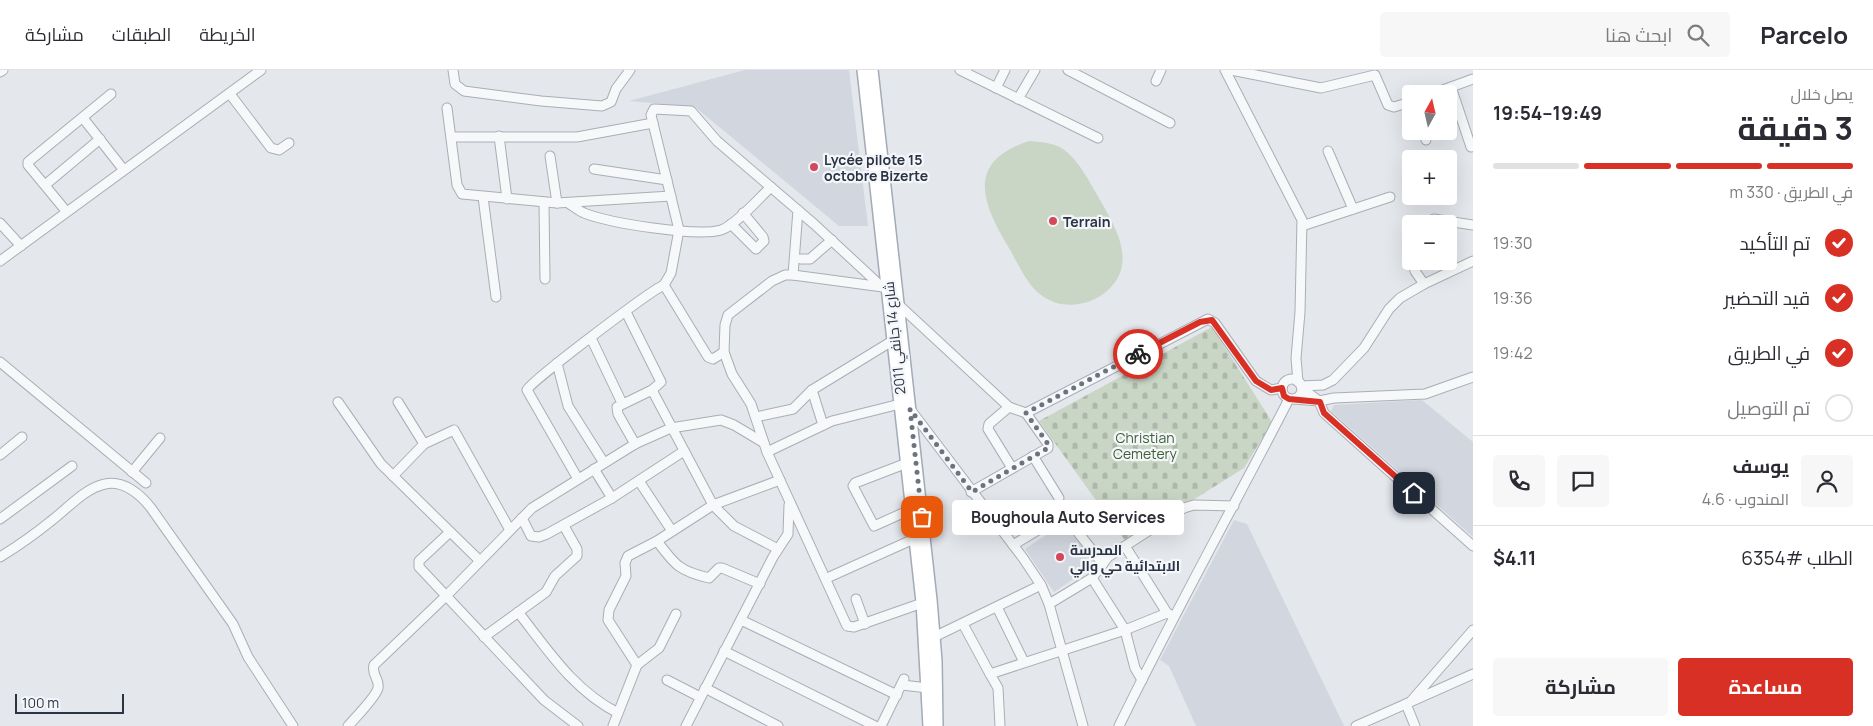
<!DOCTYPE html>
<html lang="ar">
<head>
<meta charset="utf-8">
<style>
	body { margin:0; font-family:Manrope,Cairo,sans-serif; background:#f7f7f7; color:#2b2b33; direction:rtl; height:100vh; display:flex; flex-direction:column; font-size:19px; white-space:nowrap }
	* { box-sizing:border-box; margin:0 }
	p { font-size:16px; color:#7c7c81 }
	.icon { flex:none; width:28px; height:28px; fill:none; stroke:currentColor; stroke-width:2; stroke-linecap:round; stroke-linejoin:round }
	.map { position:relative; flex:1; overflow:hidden; direction:ltr }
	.drawer { display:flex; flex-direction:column; background:#fff; width:400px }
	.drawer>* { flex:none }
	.needle { width:32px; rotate:8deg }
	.buttons { position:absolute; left:1402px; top:15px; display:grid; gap:10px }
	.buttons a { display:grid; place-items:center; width:55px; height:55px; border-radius:5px; background:#fff; box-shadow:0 5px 20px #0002; font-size:25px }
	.scale { position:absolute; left:15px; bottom:12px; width:109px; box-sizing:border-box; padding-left:5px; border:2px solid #2b3445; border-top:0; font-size:14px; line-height:18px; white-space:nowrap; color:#2b3445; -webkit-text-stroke:4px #f4f6f9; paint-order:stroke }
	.pin { position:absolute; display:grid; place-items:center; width:42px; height:42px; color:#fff; margin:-21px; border-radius:10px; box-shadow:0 2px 8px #0006 }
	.courier { position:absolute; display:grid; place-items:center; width:50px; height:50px; margin:-25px; border:4px solid #d93025; border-radius:50%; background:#fff; color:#222; box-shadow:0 1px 6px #0007 }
	.bubble { position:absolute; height:35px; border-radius:5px; background:#fff; box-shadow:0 5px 20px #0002; font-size:16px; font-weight:700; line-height:35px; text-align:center; direction:rtl }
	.summary em { font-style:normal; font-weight:700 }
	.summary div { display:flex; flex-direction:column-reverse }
	.summary { display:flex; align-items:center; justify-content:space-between; height:85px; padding:0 20px }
	h1 { font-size:32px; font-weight:700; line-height:38px }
	.bar { display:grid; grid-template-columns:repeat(4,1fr); gap:8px 5px; align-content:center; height:60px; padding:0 20px }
	.bar i { height:6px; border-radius:4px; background:#e1e1e2 }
	.bar .current { background:#d93025 }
	.bar p { grid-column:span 4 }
	.line { display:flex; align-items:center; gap:12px; padding:0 20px; border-top:1px solid #e1e1e2 }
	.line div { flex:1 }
	.round { display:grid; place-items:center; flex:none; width:52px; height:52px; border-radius:5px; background:#f7f7f7 }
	ol { padding:0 20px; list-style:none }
	li { display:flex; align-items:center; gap:15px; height:55px }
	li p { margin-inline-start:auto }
	li .icon { padding:5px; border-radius:50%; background:#d93025; color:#fff; stroke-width:4 }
	li:last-child { color:#7c7c81 }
	li i { width:28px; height:28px; border:2px solid #e1e1e2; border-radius:50% }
	.cta { display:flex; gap:10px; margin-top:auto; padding:10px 20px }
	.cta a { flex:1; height:58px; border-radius:5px; background:#d93025; color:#fff; font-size:20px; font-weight:700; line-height:58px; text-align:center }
	.cta a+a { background:#f7f7f7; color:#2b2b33 }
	header { display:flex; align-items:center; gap:30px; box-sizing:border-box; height:70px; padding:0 25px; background:#fff; border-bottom:1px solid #e1e1e2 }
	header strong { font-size:24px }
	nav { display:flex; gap:28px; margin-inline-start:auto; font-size:18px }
	.search { width:350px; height:45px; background:#f7f7f7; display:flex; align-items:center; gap:12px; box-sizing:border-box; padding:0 18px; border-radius:5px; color:#7c7c81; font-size:19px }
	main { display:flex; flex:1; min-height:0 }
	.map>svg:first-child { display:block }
	.built { fill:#d2d6de }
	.cemetery { fill:url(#cemetery-stones) }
	.pitch { fill:#c9d6c5 }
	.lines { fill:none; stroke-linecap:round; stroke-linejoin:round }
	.minor-casing { stroke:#a9aeb7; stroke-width:11 }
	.major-casing { stroke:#a3abb8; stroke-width:14 }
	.minor { stroke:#f7f8fa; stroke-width:9 }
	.major { stroke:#fff; stroke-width:11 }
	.done { stroke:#6c737f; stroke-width:5; stroke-dasharray:0 9 }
	.route { stroke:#d93025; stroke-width:6 }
	.poi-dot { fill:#d1495b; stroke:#f4f6f9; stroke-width:2 }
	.labels { text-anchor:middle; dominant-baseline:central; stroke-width:4.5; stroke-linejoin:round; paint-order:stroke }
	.poi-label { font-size:14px; font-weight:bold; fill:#2b3445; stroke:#f4f6f9; text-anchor:start }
	.street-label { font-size:14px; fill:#2b3445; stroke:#f4f6f9 }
	.park-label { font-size:14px; fill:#3f6138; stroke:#f4f6f9 }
</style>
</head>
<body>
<header>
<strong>Parcelo</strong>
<div class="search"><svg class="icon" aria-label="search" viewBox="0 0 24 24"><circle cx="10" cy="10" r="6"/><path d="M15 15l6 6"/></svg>ابحث هنا</div>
<nav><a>الخريطة</a><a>الطبقات</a><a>مشاركة</a></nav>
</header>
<main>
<section class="drawer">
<div class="summary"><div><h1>3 دقيقة</h1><p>يصل خلال</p></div><em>19:49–19:54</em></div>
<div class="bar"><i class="current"></i><i class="current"></i><i class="current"></i><i></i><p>في الطريق · 330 m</p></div>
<ol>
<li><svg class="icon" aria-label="check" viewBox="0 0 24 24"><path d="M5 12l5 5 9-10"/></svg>تم التأكيد<p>19:30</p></li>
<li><svg class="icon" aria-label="check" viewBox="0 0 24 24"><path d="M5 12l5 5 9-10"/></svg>قيد التحضير<p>19:36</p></li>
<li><svg class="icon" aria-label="check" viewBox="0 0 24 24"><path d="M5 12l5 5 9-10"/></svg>في الطريق<p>19:42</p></li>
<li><i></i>تم التوصيل</li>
</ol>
<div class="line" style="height:90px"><a class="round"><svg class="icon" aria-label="person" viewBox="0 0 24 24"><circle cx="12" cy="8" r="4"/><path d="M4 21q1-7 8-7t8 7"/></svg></a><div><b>يوسف</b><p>المندوب · 4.6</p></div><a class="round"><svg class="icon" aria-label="chat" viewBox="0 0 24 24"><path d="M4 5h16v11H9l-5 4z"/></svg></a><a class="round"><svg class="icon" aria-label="phone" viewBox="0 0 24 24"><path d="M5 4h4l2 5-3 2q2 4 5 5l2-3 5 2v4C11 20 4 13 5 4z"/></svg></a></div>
<div class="line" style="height:65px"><div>الطلب #6354</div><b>$4.11</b></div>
<div class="cta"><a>مساعدة</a><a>مشاركة</a></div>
</section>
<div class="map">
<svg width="1473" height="656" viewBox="0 0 1473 656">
	<defs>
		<pattern id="cemetery-stones" width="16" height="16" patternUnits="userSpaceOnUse" patternTransform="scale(1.25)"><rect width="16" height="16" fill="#c9d6c5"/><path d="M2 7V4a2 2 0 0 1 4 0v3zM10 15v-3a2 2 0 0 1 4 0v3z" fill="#adb8ab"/></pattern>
	</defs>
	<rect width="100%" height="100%" fill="#e4e7ec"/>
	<g class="built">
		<path d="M745,0H849L868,156H839L695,37L629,31Z"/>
		<path d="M1422,330L1473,372V467L1331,341L1334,335Z"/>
		<path d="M1234,450L1247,454L1344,656H1196L1169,596L1160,590Z"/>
		<path d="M1066,452L1095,495L1054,522L1025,479Z"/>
	</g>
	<path class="cemetery" d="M1212,257L1272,352L1244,398L1126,472L1039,351Z"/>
	<path class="pitch" d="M1029,71C1043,72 1058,73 1068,83C1080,94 1088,109 1096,123C1113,153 1140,192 1107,221C1088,237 1061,240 1041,225C1026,214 1018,193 1009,178C982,133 965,92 1029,71Z"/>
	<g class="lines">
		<g class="minor-casing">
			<g id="minor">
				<path d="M453,0L455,14L464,21L541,31L602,36L611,32L616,19L630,0"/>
				<path d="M960,0L1098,68"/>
				<path d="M1068,0L1170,53"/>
				<path d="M1225,0L1302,150L1300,242L1296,288L1298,312"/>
				<path d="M1231,0L1321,18L1375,5L1388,35L1394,37L1411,32"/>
				<path d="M0,2L3,0"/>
				<path d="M1156,11L1161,0"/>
				<path d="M1451,17L1471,77"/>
				<path d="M996,18L1005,0"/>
				<path d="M230,24L271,78L279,80L289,73"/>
				<path d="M1432,24L1473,9"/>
				<path d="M1018,29L1035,0"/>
				<path d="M447,38L457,115L462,124L557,133L671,126"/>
				<path d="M83,48L123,99"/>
				<path d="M1423,61L1426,70"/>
				<path d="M499,66L507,129"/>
				<path d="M452,67H577L653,53"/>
				<path d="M1328,81L1353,139"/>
				<path d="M550,86L557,133"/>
				<path d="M594,99L667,110"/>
				<path d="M45,115L100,69"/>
				<path d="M483,127L496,227"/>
				<path d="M544,133L545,209"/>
				<path d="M568,133C573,136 578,140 584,143C609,153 696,167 721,160C736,155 759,128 771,117"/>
				<path d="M66,141L28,95V92L111,24"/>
				<path d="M0,153L21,176"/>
				<path d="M731,154L756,179L764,171L763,167L743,143"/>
				<path d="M1424,154L1434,149L1473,155"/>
				<path d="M1302,156L1390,127"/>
				<path d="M801,189H810L832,170"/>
				<path d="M0,191L261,0"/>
				<path d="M1413,191L1415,201L1424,214"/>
				<path d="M793,205L798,140"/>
				<path d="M664,215L708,287L713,289L724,282"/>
				<path d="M883,217L793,205H785L772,211L728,245L725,255L724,282L732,304L751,334L767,382L847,556L854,557L928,531"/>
				<path d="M900,236L1009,337L1026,343L1208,249L1215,253L1256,311L1271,320L1282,318"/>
				<path d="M626,242L661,312L652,320L617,337L618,344L635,374"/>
				<path d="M591,268L622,333"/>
				<path d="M0,292L146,413"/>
				<path d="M557,293L568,336L604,393"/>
				<circle cx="1292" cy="319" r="10"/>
				<path d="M1301,316L1323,315L1333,310L1364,278L1389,239L1400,228L1424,214L1473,191"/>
				<path d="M1302,318L1319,331L1324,343L1473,476"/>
				<path d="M652,320L713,435L734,456L778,479"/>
				<path d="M812,320L823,355"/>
				<path d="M1294,329L1319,331L1334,328L1425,324L1473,307"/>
				<path d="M338,332L381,394L480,491"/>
				<path d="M398,332L424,374"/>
				<path d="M1009,337L989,354L988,359L1012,398"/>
				<path d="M910,339L1023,488L1041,515L1049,534L1083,656"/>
				<path d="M756,347L793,339L812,320L897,268"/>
				<path d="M767,382L832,351L900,334"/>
				<path d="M0,385L22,367"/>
				<path d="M1033,386L1059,428"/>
				<path d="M907,393L855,413L853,416L874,456L912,439"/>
				<path d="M594,399L612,428"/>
				<path d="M132,402L160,368"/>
				<path d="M393,406L424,374L454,360L510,460"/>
				<path d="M578,409L527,320C531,311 650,221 664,215L671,203L679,160L651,45L654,39L691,41L717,71L814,154L882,217"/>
				<path d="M639,411L672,461"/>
				<path d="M971,422L1048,378V374L1026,343"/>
				<path d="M522,448L531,466L539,467L547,464L612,428L684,381"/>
				<path d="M0,449L72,396"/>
				<path d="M450,462L419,491V497L544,630L578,656"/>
				<path d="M657,471C675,495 679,501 709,508L719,498H722L760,514"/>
				<path d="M1013,475L1058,448L1065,446L1103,494"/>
				<path d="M1125,476L1167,543"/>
				<path d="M0,487C18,476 35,464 51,451C67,439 85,418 105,414C124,410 141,425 151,438L233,554L248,587L293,656"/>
				<path d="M827,508L916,468"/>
				<path d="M1092,508L1125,560L1135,598L1142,610"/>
				<path d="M856,529L865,554"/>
				<path d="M1049,534L1092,508L1108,487L1184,438L1194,435L1234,436"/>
				<path d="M997,537L1024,592"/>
				<path d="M518,542C548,580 573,620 618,643"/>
				<path d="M741,550L897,625"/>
				<path d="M963,554L990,604L1125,560L1167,543L1173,546"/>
				<path d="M484,567L546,522L555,506L577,486V479L564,456"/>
				<path d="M934,567L1041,515"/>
				<path d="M724,581L875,656"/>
				<path d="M637,595L608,550L609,540L626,506L625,493L628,486L657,471L713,435L780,410"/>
				<path d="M990,604L998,618L1000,656"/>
				<path d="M667,610L700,627"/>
				<path d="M902,615L928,618"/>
				<path d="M705,618L778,656"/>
				<path d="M1412,630L1473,560"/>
				<path d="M1406,634L1415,656"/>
				<path d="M348,656C355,648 376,627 378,618C380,609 371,605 374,595L446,526L532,438L635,374L671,358L721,350L734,355L764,373"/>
				<path d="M613,656L637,595L659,578L676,544"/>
				<path d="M686,656L773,487L788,464L789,435"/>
				<path d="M881,656L904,609"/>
				<path d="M1119,656C1173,545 1233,438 1289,329"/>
				<path d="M1356,656L1473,604"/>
			</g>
		</g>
		<g class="major-casing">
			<g id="major">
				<path d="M863,0L922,532L929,656"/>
				<path d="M872,0L931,530L936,591L937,656"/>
			</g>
		</g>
		<use href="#minor" class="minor"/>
		<use href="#major" class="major"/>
	</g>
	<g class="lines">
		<path class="done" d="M922,447L910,339L972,422L1048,378V374L1026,343L1138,284"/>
		<path class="route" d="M1138,284L1200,252L1212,250L1256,311L1271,320L1282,318L1284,326L1289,329L1320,332L1324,343L1414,423"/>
	</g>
	<g class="poi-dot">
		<circle cx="814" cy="97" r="5"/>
		<circle cx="1053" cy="151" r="5"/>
		<circle cx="1060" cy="487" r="5"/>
	</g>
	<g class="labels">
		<g class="poi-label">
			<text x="824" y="89">Lycée pilote 15<tspan x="824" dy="16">octobre Bizerte</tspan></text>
			<text x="1063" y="151">Terrain</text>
			<text x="1070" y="479">المدرسة<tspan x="1070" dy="16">الابتدائية حي والي</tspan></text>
		</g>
		<g class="street-label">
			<text transform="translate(894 268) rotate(-96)">شارع 14 جانفي 2011</text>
		</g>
		<g class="park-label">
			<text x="1145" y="367">Christian<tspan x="1145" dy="16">Cemetery</tspan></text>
		</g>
	</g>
</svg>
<div class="buttons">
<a><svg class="needle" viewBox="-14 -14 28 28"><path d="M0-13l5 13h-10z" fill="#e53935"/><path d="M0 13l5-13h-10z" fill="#7c7c81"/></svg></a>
<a>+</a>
<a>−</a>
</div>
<div class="scale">100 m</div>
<div class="pin" style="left:922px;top:447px;background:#ea580c"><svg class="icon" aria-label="bag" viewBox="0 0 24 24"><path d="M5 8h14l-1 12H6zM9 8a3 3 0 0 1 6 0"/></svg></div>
<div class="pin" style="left:1414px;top:423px;background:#1f2937"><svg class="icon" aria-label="home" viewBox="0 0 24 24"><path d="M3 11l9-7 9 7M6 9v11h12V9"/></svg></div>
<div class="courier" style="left:1138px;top:284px"><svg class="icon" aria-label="bike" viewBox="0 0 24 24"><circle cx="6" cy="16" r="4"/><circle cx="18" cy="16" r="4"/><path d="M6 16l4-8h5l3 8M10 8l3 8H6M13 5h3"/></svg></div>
<div class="bubble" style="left:952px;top:430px;width:232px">Boughoula Auto Services</div>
</div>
</main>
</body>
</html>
